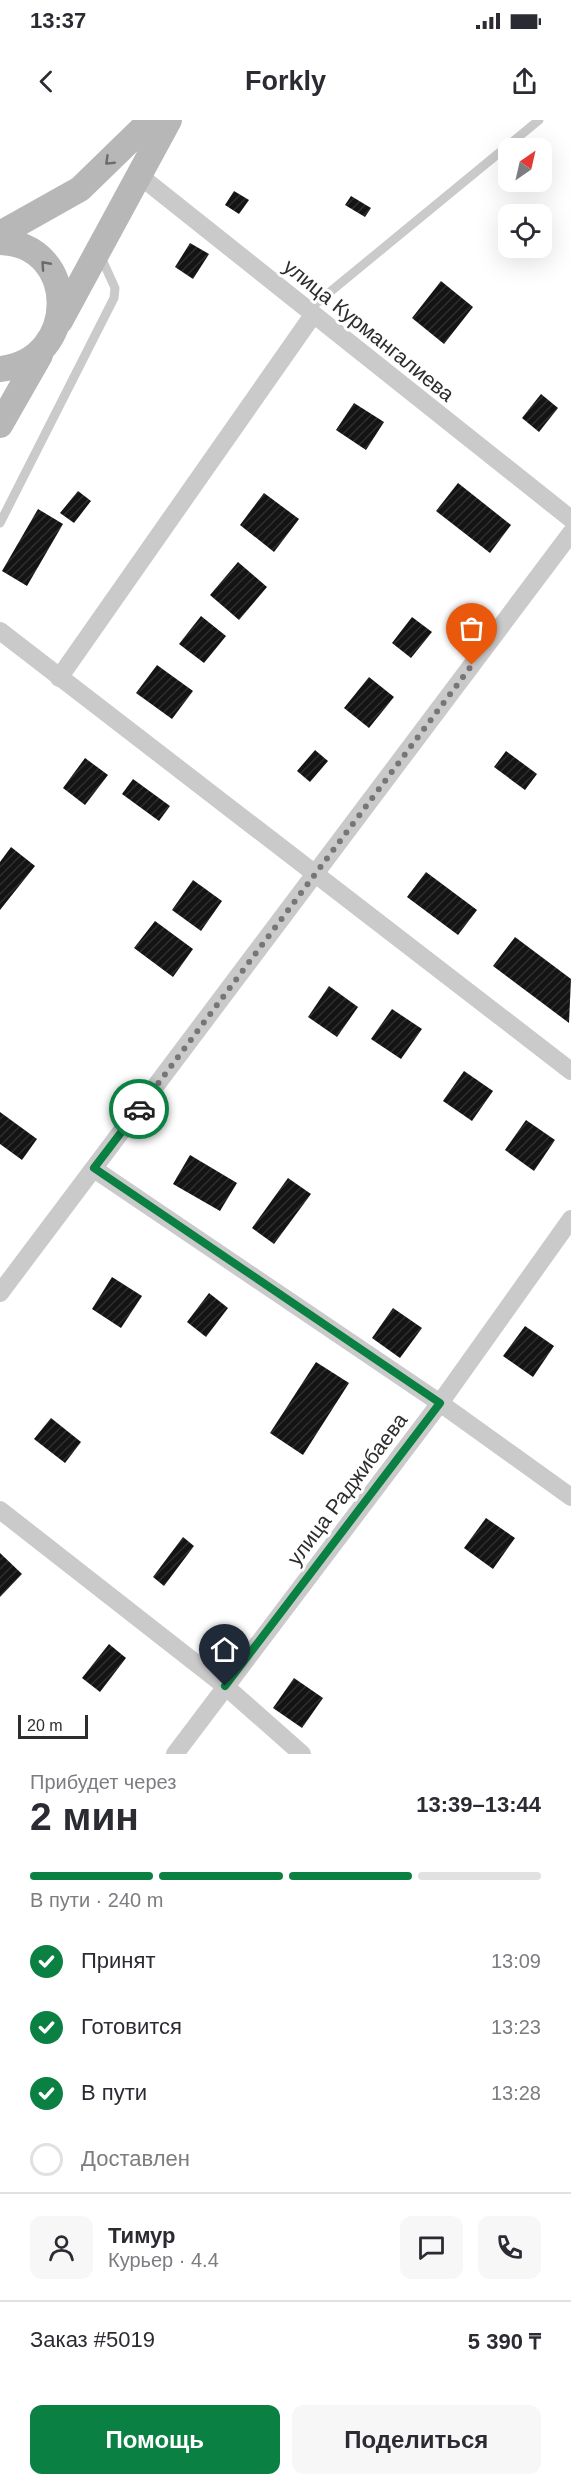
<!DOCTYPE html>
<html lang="ru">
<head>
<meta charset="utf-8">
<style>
	body { margin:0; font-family:Helvetica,sans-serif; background:#f7f7f7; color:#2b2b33; height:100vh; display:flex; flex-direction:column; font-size:22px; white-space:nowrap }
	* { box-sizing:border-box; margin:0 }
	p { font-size:20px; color:#7c7c81 }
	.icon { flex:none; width:33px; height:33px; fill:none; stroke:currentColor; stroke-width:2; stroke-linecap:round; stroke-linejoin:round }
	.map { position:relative; height:1634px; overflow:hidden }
	.details { display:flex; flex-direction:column; background:#fff; flex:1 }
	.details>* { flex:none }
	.needle { width:39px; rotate:34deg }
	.controls { position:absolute; left:498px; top:18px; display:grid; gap:12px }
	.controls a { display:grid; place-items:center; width:54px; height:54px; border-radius:12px; background:#fff; box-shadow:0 6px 24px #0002; font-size:30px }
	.scale { position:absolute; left:18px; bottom:15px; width:70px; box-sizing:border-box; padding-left:6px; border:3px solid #2d2d2d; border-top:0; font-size:16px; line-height:21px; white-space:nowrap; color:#2d2d2d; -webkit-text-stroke:4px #fff; paint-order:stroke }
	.pin { position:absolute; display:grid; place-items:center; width:51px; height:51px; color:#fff; margin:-62px -26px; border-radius:50% 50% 50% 0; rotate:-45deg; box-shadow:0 0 6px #0007 }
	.pin .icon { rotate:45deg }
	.courier { position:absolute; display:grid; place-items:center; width:60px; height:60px; margin:-30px; border:4px solid #0b8043; border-radius:50%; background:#fff; color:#222; box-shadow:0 2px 8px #0007 }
	.head em { font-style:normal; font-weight:700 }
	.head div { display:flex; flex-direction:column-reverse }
	.head { display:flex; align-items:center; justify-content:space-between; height:102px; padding:0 30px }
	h1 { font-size:39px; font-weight:700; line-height:45px }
	.bar { display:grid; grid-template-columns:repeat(4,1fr); gap:9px 6px; align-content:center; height:72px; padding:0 30px }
	.bar i { height:8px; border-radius:4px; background:#e1e1e2 }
	.bar .on { background:#0b8043 }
	.bar p { grid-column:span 4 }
	.line { display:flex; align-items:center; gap:15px; padding:0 30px; border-top:2px solid #e1e1e2 }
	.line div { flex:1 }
	.round { display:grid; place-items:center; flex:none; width:63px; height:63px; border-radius:12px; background:#f7f7f7 }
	ol { padding:0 30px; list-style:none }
	li { display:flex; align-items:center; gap:18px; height:66px }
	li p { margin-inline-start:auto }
	li .icon { padding:6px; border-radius:50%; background:#0b8043; color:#fff; stroke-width:4 }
	li:last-child { color:#7c7c81 }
	li i { width:33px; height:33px; border:3px solid #e1e1e2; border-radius:50% }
	.button { display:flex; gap:12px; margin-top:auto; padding:12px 30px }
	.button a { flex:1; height:69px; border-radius:12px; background:#0b8043; color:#fff; font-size:24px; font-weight:700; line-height:69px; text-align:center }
	.button a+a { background:#f7f7f7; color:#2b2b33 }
	.status { display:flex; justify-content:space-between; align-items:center; height:42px; padding:0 30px; background:#fff; direction:ltr }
	.status svg { height:16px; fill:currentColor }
	header { display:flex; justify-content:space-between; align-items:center; height:78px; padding:0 30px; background:#fff; font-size:27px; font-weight:700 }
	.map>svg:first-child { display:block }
	.building { fill:url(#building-hatch) }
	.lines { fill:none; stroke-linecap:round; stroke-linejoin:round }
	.lane { stroke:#cacaca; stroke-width:9 }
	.street { stroke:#cacaca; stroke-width:18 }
	.secondary { stroke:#b7b7b7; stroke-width:26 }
	.oneway { stroke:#6b6b6b }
	.done { stroke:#767676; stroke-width:6; stroke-dasharray:0 10.8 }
	.route { stroke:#0b8043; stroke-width:8 }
	.labels { text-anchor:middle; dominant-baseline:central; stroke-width:6; stroke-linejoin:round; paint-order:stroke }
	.street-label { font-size:21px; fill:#2d2d2d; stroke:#fff }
</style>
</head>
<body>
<div class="status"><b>13:37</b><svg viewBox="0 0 49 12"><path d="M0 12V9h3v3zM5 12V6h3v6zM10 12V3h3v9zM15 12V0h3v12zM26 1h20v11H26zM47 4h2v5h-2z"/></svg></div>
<header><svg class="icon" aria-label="back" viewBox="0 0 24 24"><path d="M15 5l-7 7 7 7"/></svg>Forkly<svg class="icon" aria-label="share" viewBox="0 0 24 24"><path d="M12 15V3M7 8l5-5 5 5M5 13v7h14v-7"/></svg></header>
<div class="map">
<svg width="571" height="1634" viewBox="0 0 571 1634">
	<defs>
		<pattern id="building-hatch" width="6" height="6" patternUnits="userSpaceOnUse" patternTransform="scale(1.5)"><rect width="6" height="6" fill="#141414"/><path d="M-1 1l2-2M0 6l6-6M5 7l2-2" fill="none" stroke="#2e2e2e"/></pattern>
	</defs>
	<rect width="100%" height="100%" fill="#fff"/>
	<g class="building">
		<path d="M234,71L249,80L239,94L225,85Z"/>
		<path d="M351,76L371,88L365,97L345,85Z"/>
		<path d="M190,123L209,134L193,159L175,147Z"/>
		<path d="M441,161L473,187L444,224L412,198Z"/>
		<path d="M541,274L558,288L539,312L522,298Z"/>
		<path d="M354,283L384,302L366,330L336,310Z"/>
		<path d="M458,363L511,405L490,433L436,391Z"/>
		<path d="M78,371L91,381L74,403L60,393Z"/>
		<path d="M264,373L299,399L274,432L240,405Z"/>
		<path d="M38,389L63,404L27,466L2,451Z"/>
		<path d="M238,442L267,467L239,500L210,475Z"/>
		<path d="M201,496L226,516L204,543L179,524Z"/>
		<path d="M412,497L432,512L411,538L392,523Z"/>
		<path d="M157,545L193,571L172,599L136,573Z"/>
		<path d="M369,557L394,577L369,608L344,588Z"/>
		<path d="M315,630L328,641L310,662L297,651Z"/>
		<path d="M506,631L537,654L525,670L494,647Z"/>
		<path d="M85,638L108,655L85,685L63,668Z"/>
		<path d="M133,659L170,686L159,701L122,674Z"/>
		<path d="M11,727L35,746L0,790V742Z"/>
		<path d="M426,752L477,790L458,815L407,777Z"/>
		<path d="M193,760L222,781L201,811L172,790Z"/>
		<path d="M155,801L193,829L173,857L134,828Z"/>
		<path d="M515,817L571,859L569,903L493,846Z"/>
		<path d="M329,866L358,887L337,917L308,897Z"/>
		<path d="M392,889L422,909L401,939L371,919Z"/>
		<path d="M464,951L493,971L472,1001L443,981Z"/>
		<path d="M0,992L37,1019L22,1040L0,1024Z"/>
		<path d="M526,1000L555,1020L534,1051L505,1030Z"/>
		<path d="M190,1035L237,1063L220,1091L173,1064Z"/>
		<path d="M288,1058L311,1074L274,1124L252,1108Z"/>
		<path d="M112,1157L142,1176L121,1208L92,1189Z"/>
		<path d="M209,1173L228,1188L206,1217L187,1202Z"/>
		<path d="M393,1188L422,1208L400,1238L372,1218Z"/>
		<path d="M525,1206L554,1226L533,1257L503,1236Z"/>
		<path d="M316,1242L349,1263L303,1335L270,1313Z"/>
		<path d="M51,1298L81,1322L65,1343L34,1319Z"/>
		<path d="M486,1398L515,1418L493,1449L464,1428Z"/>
		<path d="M183,1417L194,1426L164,1466L153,1457Z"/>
		<path d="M0,1433L22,1454L0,1477Z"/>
		<path d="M109,1524L126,1538L100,1572L82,1558Z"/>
		<path d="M294,1558L323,1578L302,1608L273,1588Z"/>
	</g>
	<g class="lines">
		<g class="lane">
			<path d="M308,190L539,0"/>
			<path d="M0,403L114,178L115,168L100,135"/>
		</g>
		<g class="street">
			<path d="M140,56L571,399"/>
			<path d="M0,511L571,951"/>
			<path d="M59,558L313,195"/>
			<path d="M94,1049L440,1283L571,1377"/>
			<path d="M0,1173L571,413"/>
			<path d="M0,1390L225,1566L302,1634"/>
			<path d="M175,1634L440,1283L571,1099"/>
		</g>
		<g class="secondary">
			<path d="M0,114L80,69L151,0"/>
			<path d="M0,122C79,124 80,241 0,249"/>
			<path d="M60,201L169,0"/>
			<path d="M0,305L40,235"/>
		</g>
	</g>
	<defs><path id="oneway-chevron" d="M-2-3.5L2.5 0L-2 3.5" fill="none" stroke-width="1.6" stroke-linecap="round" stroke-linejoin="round" transform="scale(1.5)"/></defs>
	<g class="oneway">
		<use href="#oneway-chevron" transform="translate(109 41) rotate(136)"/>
		<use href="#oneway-chevron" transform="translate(45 145) rotate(-132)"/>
	</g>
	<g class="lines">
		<path class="done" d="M139,989L472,545"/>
		<path class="route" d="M139,989L94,1048L440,1283L225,1566"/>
	</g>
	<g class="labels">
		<g class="street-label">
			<text transform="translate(369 210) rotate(39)">улица Курмангалиева</text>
			<text transform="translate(347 1369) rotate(-53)">улица Раджибаева</text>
		</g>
	</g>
</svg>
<div class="controls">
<a><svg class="needle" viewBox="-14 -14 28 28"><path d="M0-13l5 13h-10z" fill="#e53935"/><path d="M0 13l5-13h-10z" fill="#7c7c81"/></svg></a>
<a><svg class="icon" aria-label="locate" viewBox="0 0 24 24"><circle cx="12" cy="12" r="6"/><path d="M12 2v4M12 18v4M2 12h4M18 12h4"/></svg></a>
</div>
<div class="scale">20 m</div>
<div class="pin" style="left:472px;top:545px;background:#ea580c"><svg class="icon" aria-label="bag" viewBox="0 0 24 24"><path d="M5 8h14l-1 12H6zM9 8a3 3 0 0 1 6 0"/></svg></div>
<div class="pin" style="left:225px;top:1566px;background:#1f2937"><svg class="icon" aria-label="home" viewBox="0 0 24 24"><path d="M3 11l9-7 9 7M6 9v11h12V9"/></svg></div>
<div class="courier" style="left:139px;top:989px"><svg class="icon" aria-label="car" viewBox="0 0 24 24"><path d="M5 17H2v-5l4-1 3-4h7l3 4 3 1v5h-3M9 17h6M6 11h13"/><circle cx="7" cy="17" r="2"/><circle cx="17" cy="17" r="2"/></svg></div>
</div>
<section class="details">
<div class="head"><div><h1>2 мин</h1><p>Прибудет через</p></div><em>13:39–13:44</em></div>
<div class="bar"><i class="on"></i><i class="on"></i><i class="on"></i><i></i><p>В пути · 240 m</p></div>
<ol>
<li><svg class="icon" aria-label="check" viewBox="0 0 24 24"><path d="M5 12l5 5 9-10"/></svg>Принят<p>13:09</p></li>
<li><svg class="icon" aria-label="check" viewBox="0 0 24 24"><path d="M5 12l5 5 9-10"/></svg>Готовится<p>13:23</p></li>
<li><svg class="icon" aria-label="check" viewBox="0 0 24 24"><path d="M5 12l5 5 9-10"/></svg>В пути<p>13:28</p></li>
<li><i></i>Доставлен</li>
</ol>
<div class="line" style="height:108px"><a class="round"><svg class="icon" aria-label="person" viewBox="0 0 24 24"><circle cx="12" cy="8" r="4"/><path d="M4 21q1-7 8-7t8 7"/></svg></a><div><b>Тимур</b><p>Курьер · 4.4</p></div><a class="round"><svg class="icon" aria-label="chat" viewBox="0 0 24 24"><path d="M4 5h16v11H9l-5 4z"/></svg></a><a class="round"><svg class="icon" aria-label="phone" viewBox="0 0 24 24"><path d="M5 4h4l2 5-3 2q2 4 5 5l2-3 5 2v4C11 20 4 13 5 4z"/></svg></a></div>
<div class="line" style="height:78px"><div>Заказ #5019</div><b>5 390 ₸</b></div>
<div class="button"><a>Помощь</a><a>Поделиться</a></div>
</section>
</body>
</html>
